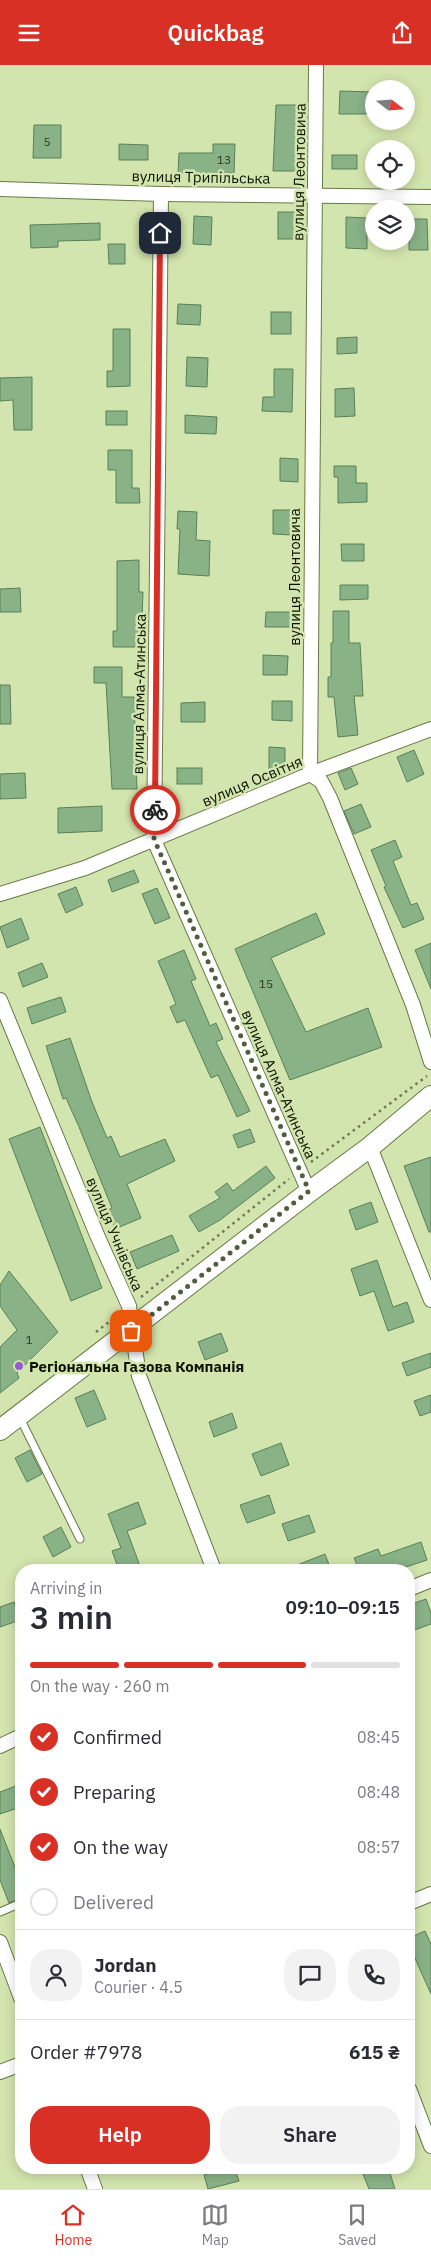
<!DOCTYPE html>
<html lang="en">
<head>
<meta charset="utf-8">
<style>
	body { margin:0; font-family:"IBM Plex Sans",sans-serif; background:#f2f2f3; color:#2b2b33; height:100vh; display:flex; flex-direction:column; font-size:19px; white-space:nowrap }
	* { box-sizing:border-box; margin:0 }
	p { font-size:16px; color:#7c7c81 }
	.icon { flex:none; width:28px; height:28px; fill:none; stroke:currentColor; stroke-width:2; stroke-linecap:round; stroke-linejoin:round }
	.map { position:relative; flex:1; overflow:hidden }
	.details { position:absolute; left:15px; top:1499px; width:400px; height:610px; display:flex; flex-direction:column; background:#fff; border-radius:20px; box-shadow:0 2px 12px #0003 }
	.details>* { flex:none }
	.needle { width:32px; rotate:107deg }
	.buttons { position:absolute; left:365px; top:15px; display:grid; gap:10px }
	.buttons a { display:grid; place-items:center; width:50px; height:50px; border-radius:50%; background:#fff; box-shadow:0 2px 12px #0003; font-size:25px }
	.pin { position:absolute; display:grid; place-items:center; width:42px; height:42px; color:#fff; margin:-21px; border-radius:10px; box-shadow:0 2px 8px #0006 }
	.courier { position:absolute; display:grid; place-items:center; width:50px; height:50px; margin:-25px; border:4px solid #d93025; border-radius:50%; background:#fff; color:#222; box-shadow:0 1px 6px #0007 }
	.summary em { font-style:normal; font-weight:600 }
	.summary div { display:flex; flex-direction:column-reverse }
	.summary { display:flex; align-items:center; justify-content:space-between; height:85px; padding:0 15px }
	h1 { font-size:32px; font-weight:600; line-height:38px }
	.bar { display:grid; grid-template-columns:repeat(4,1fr); gap:8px 5px; align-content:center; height:60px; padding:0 15px }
	.bar i { height:6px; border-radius:4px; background:#e1e1e2 }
	.bar .current { background:#d93025 }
	.bar p { grid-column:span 4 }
	.line { display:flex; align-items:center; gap:12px; padding:0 15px; border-top:1px solid #e1e1e2 }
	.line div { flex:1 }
	.round { display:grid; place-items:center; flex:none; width:52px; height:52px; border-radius:20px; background:#f2f2f3 }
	ol { padding:0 15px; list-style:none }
	li { display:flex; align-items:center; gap:15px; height:55px }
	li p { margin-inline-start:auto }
	li .icon { padding:5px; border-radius:50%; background:#d93025; color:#fff; stroke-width:4 }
	li:last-child { color:#7c7c81 }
	li i { width:28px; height:28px; border:2px solid #e1e1e2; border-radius:50% }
	.action { display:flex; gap:10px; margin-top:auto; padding:10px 15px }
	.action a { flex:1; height:58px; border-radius:20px; background:#d93025; color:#fff; font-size:20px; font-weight:600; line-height:58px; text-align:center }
	.action a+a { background:#f2f2f3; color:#2b2b33 }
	header { display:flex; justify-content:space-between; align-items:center; height:65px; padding:0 15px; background:#d93025; color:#fff; font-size:22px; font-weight:600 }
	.tabs { display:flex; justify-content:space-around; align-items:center; height:70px; border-top:1px solid #e1e1e2; background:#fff; font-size:14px; color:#7c7c81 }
	.tabs a { display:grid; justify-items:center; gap:2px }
	.tabs .current { color:#d93025 }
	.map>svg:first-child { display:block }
	.building { fill:#89b287; stroke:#598057 }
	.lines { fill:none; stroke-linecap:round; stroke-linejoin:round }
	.lane-casing { stroke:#697946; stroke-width:9 }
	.street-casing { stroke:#697946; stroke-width:16 }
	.secondary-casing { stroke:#697946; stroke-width:22 }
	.path { stroke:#6d7855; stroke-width:2.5; stroke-dasharray:2.5 4; stroke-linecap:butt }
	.lane { stroke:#fff; stroke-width:7 }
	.street { stroke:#fff; stroke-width:14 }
	.secondary { stroke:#fff; stroke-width:20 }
	.done { stroke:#525c3e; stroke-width:5; stroke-dasharray:0 9 }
	.route { stroke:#d93025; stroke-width:6 }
	.poi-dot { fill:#945bd3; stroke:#d3e5ae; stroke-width:2 }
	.labels { text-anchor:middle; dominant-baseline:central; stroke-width:5; stroke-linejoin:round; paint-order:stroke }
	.number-label { font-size:12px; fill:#2c3a22 }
	.street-label { font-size:15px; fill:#0d1201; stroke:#d3e5ae }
	.poi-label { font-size:15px; font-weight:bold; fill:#0d1201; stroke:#d3e5ae; text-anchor:start }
</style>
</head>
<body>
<header><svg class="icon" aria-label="menu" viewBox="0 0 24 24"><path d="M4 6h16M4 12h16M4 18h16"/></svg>Quickbag<svg class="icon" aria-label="share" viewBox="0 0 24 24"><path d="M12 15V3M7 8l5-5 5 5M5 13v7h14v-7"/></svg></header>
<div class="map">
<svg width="431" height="2124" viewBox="0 0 431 2124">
	<rect width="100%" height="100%" fill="#d3e5ae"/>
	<g class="building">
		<path d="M340,26L374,27V49H339Z"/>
		<path d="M276,40H301V66L297,65V106H273Z"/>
		<path d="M34,60H61V93H33Z"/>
		<path d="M119,79L148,80V95H119Z"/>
		<path d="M213,79H235L234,108H178L179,88H213Z"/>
		<rect x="332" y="90" width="25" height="14"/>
		<rect x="278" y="147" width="17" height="27"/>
		<path d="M194,151L212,152L211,180L193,179Z"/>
		<path d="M346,152L367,153V184L346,183Z"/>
		<path d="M409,154H427L428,185H409Z"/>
		<path d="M100,158V175L58,176V182L31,183L30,160Z"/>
		<path d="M108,179H125V199H109Z"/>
		<path d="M178,239L201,240L200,260L177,259Z"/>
		<rect x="271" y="247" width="20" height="22"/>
		<path d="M113,264H130V321L107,322V306H113Z"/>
		<path d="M357,272V288L337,289V273Z"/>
		<path d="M187,292L208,293L207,322L186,321Z"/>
		<path d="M274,304H293L292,347L262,346L263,332H274Z"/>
		<path d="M32,312V365H14L13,335L0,336V313Z"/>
		<path d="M354,323L355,351L335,352V324Z"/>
		<rect x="106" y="346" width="21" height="14"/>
		<path d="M185,350L217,352L216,369L185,368Z"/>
		<path d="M108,385H132V423H139L140,438H116V405H108Z"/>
		<path d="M280,393L298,394V417L280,416Z"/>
		<path d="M334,401H356V418H367V437L338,438V412H334Z"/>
		<path d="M273,445H292L291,470L273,469Z"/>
		<path d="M178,446L197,447L196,475L210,476L209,511L178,509L180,464H177Z"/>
		<path d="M341,479H364V496H342Z"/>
		<path d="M139,495V527H143L141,582H113V566H117V496Z"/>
		<path d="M340,520H368V534L340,535Z"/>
		<path d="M20,523L21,547H0V524Z"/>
		<path d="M333,546H349V578H360L363,631H354L358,670L338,672L334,632H328V612H331V578H333Z"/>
		<path d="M266,547H293V562H265Z"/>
		<path d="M263,590L288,591L287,610H263Z"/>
		<path d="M94,602H122V632H134L137,724H112L106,618H94Z"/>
		<path d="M0,620H10L11,659H0Z"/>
		<path d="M272,636H292V656L272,655Z"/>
		<path d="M205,637V657H181V638Z"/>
		<path d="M269,682L285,683V706H269Z"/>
		<path d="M414,685L424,709L407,717L397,692Z"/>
		<rect x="177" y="703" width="25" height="16"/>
		<path d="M351,703L358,719L345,725L338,708Z"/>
		<path d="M25,708L26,733L0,734V709Z"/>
		<path d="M361,739L371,762L354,769L344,746Z"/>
		<path d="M102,741V766L58,768V743Z"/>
		<path d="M395,775L402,792L393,796L411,840L417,838L424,854L403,863L384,822L386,821L371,785Z"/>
		<path d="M134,805L139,817L112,827L108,815Z"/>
		<path d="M76,822L83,840L66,848L58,829Z"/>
		<path d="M157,823L170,853L155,859L142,829Z"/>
		<path d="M316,848L325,869L271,893L306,967L368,943L382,982L290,1015L235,884Z"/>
		<path d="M21,853L29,874L7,883L0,862Z"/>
		<path d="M431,878V924L415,885Z"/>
		<path d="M184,885L196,914L191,916L210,961L216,958L223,974L216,977L250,1046L237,1052L218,1010L211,1013L185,955L177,958L170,942L176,939L158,896Z"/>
		<path d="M42,898L48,912L23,922L18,908Z"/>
		<path d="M61,932L66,947L32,959L27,943Z"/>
		<path d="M70,973L92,1037L107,1073L111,1071L120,1092L165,1074L175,1096L127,1119L141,1153L115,1164L108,1145L112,1143L79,1062L66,1033L63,1034L46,981Z"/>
		<path d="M40,1062L102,1223L71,1236L9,1074Z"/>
		<path d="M250,1064L255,1077L238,1083L233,1070Z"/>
		<path d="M431,1092V1167H429L404,1101Z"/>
		<path d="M266,1101L275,1113L220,1155L199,1167L189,1151L220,1133L215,1127L227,1118L233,1126Z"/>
		<path d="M371,1137L378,1157L356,1165L349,1145Z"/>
		<path d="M172,1170L179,1186L137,1204L130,1187Z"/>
		<path d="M377,1195L393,1242L407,1237L414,1257L388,1266L374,1226L360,1231L351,1204Z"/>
		<path d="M9,1206L58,1267L17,1308L19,1313L0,1328V1282L17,1265L0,1241V1220Z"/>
		<path d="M221,1268L228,1286L205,1295L198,1277Z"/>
		<path d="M431,1288V1302L407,1311L402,1298Z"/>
		<path d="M94,1325L106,1354L87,1362L75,1333Z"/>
		<path d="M431,1330V1347L420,1351L414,1336Z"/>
		<path d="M232,1348L237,1363L214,1372L209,1357Z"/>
		<path d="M281,1378L289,1400L261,1411L252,1389Z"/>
		<path d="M30,1385L42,1409L27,1417L15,1393Z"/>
		<path d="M269,1430L275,1448L247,1458L240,1440Z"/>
		<path d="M138,1437L146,1459L127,1466L140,1501L119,1505L112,1486L121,1483L108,1449Z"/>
		<path d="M309,1450L315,1467L288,1476L282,1459Z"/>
		<path d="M61,1462L71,1482L53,1492L43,1472Z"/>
		<path d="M421,1477L427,1495L397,1505H359L354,1493L378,1484L381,1491Z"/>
		<path d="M325,1489L331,1505H287V1504Z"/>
		<path d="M426,1534L431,1548V1559L409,1567V1540Z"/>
		<path d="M14,1537L20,1555L0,1562V1542Z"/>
		<path d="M21,1719V1742L0,1749V1727Z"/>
		<path d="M0,1764L18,1810L21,1809V1833L9,1838L0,1815Z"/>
		<path d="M425,1866L431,1879V1929L409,1880V1873Z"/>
		<path d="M227,2102H234L239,2116L208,2124L204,2110Z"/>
		<path d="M382,2102H388L395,2124H369L363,2109Z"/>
	</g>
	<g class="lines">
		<g class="lane-casing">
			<g id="lane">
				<path d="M19,1351L80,1474"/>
				<path d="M0,1847L21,1838"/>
			</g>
		</g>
		<g class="street-casing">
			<g id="street">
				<path d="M316,0L310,709L321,716L330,733L413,940L431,997"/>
				<path d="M0,124L161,129L431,132"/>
				<path d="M161,129L154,775L309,1127"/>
				<path d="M0,829L85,803L310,709L431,664"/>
				<path d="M0,935L97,1170L129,1241L139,1311L214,1505"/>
				<path d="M370,1082L431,1235"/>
				<path d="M409,1524L431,1515"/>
				<path d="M0,1681L21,1671"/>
				<path d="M409,1838L431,1829"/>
				<path d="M0,1877L21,1933"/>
				<path d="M0,2007L21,1999"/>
				<path d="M409,2024L431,2081"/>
				<path d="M87,2102L95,2124"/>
			</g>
		</g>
		<g class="secondary-casing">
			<path id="secondary" d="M0,1365L309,1127L370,1082L431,1031"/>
		</g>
		<g class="path">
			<path d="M311,1097L427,1011"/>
			<path d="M141,1232L289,1114"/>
			<path d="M96,1267L117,1251"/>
		</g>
		<use href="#lane" class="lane"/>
		<use href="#street" class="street"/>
		<use href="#secondary" class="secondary"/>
	</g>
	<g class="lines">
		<path class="done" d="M131,1266L309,1126L154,774L155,745"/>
		<path class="route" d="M155,745L160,168"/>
	</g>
	<circle class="poi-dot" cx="19" cy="1301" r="5"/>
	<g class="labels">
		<g class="number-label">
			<text x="47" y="76">5</text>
			<text x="224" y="94">13</text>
			<text x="266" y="918">15</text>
			<text x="29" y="1274">1</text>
		</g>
		<g class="street-label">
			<text transform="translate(299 107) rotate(-89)">вулиця Леонтовича</text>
			<text transform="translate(201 112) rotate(1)">вулиця Трипільська</text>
			<text transform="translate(294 512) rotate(-90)">вулиця Леонтовича</text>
			<text transform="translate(139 629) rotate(-89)">вулиця Алма-Атинська</text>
			<text transform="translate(252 716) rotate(-23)">вулиця Освітня</text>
			<text transform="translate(279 1019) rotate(66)">вулиця Алма-Атинська</text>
			<text transform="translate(115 1169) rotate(67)">вулиця Учнівська</text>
		</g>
		<g class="poi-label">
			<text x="29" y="1301">Регіональна Газова Компанія</text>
		</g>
	</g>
</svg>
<div class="buttons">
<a><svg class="needle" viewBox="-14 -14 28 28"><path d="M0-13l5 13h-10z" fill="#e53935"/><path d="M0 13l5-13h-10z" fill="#7c7c81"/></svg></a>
<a><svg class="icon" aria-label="locate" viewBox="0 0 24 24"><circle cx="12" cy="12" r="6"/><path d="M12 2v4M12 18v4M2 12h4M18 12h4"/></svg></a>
<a><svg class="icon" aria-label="layers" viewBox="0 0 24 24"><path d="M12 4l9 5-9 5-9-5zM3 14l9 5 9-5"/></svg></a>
</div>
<div class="pin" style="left:131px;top:1266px;background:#ea580c"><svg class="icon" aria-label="bag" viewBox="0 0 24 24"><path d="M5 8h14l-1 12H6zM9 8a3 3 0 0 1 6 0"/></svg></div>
<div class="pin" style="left:160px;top:168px;background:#1f2937"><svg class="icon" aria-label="home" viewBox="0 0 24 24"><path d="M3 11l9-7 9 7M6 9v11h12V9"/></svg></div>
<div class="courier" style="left:155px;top:745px"><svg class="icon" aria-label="bike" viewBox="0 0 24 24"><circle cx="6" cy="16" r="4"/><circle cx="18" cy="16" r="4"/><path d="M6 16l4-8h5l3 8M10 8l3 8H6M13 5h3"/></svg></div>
<section class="details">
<div class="summary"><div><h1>3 min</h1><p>Arriving in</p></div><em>09:10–09:15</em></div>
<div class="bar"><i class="current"></i><i class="current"></i><i class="current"></i><i></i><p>On the way · 260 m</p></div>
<ol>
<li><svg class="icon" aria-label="check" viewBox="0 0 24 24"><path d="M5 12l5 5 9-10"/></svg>Confirmed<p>08:45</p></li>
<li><svg class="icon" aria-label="check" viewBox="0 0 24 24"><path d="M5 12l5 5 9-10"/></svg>Preparing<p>08:48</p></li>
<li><svg class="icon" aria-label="check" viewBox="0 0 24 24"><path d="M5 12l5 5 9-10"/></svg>On the way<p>08:57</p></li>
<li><i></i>Delivered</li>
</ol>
<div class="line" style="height:90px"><a class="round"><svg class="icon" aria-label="person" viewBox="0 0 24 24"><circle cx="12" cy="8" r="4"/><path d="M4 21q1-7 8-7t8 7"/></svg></a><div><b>Jordan</b><p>Courier · 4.5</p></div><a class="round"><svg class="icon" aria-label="chat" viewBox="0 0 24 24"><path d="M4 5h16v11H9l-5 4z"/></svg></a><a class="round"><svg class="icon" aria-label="phone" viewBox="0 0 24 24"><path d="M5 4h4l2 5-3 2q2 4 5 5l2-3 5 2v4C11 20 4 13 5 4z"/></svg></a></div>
<div class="line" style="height:65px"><div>Order #7978</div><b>615 ₴</b></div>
<div class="action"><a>Help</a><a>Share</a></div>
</section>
</div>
<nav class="tabs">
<a class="current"><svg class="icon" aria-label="home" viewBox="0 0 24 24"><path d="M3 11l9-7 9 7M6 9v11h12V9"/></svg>Home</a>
<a><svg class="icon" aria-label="map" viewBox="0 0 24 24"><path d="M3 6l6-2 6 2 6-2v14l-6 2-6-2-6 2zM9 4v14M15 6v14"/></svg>Map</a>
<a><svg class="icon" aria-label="saved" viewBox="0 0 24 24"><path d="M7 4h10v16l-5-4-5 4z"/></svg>Saved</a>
</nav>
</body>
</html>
